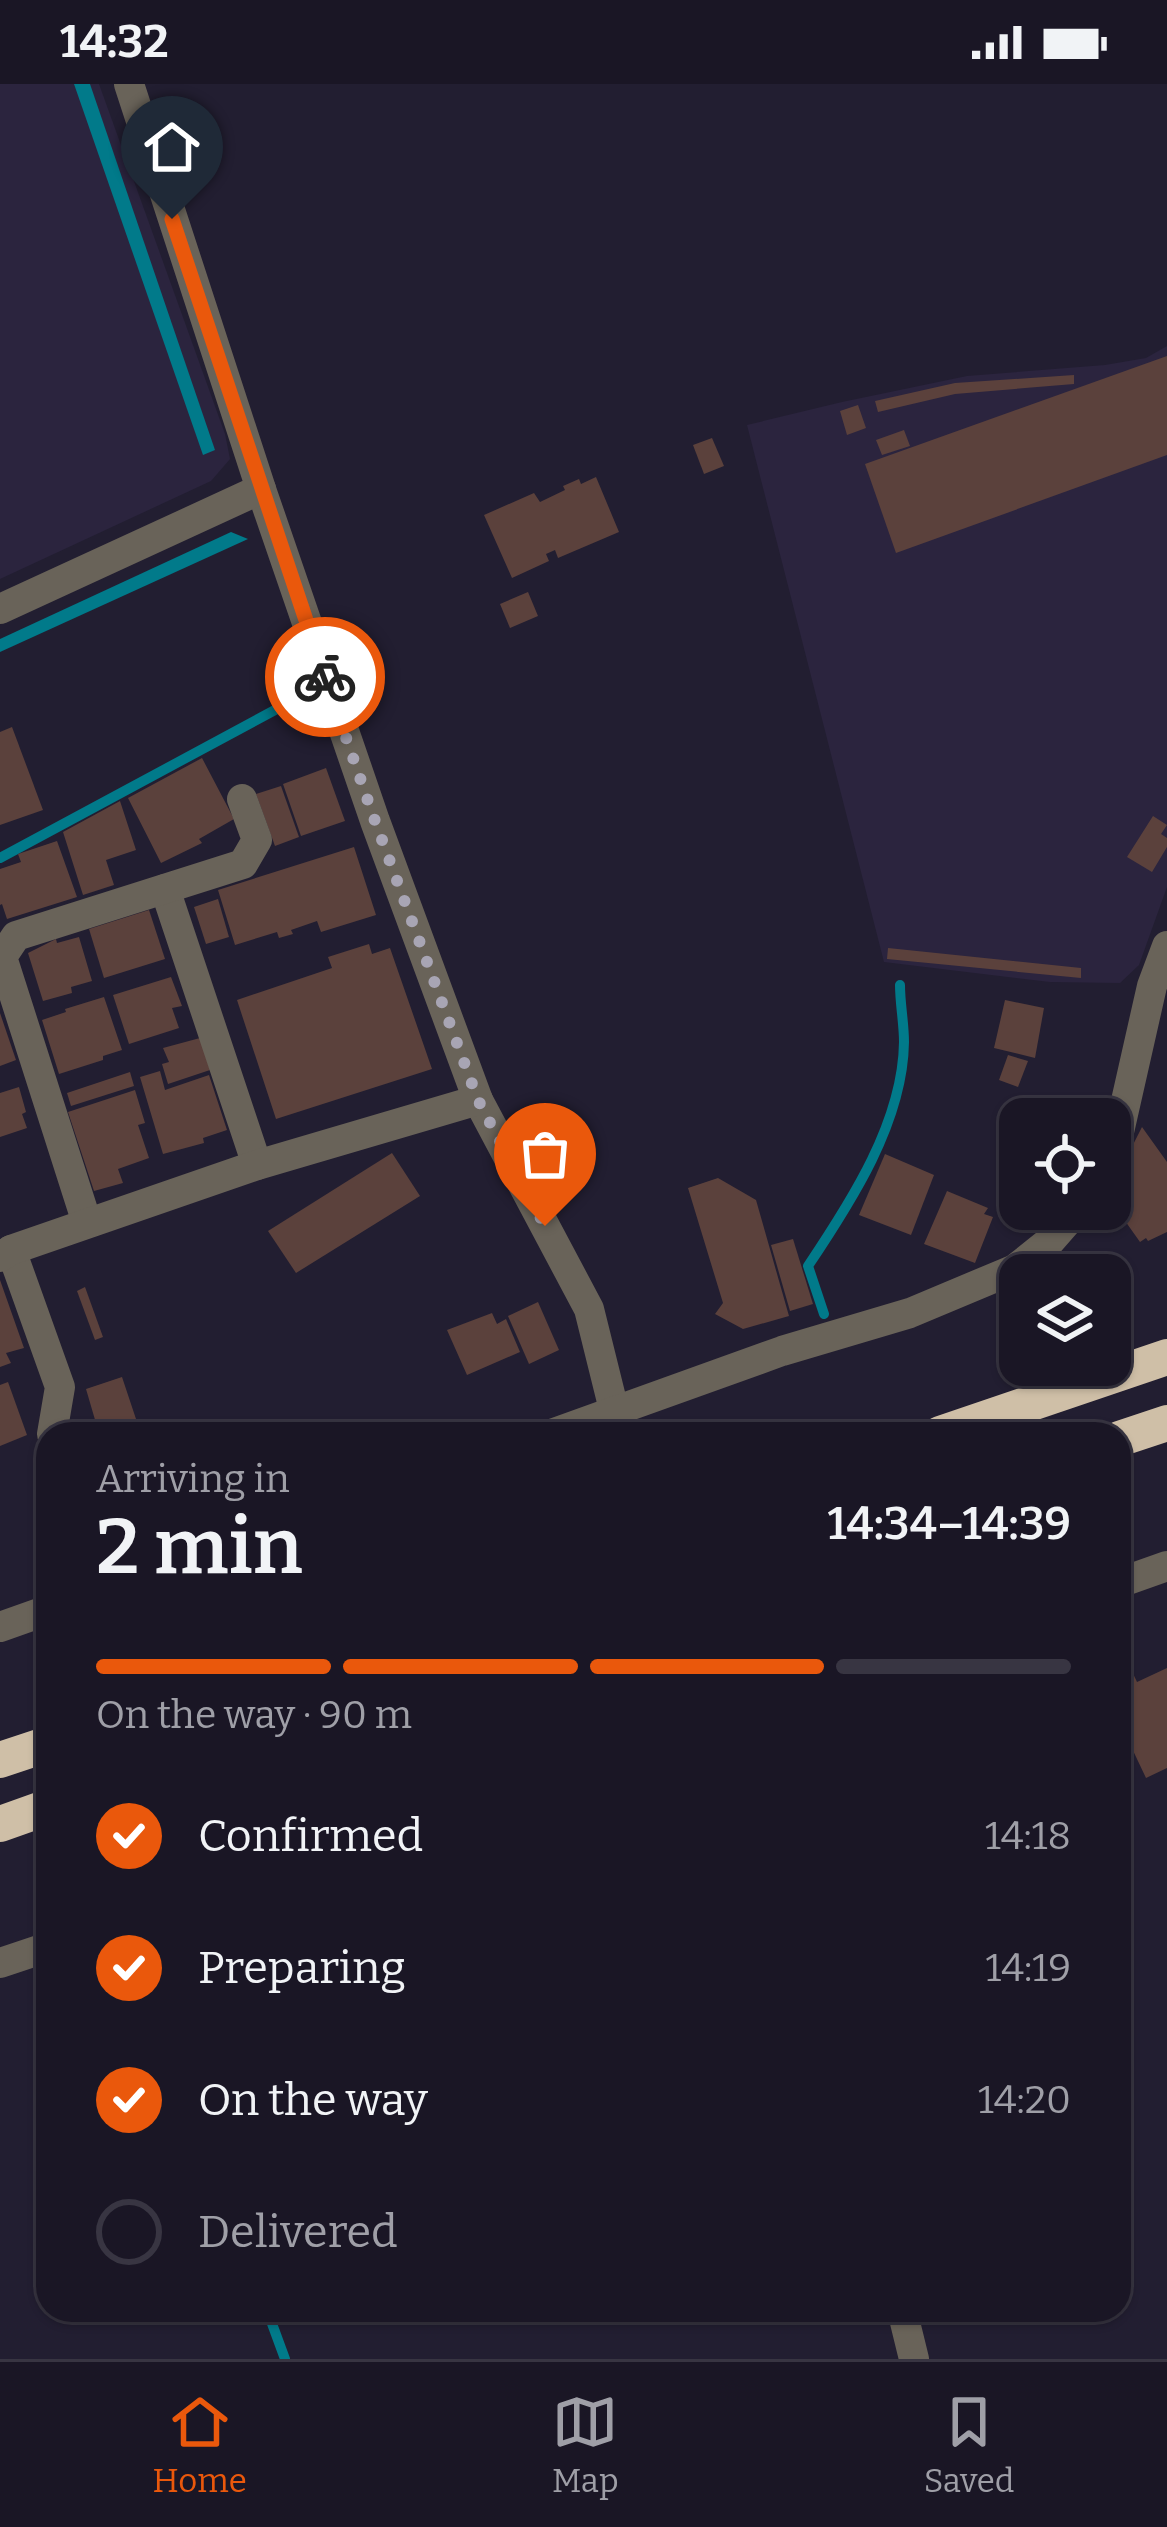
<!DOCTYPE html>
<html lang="en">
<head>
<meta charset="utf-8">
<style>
	body { margin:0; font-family:Bitter,serif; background:#231f2d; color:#f1f3f6; height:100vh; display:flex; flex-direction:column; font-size:45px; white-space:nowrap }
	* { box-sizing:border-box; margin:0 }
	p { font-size:39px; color:#9f9fa7 }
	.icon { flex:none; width:66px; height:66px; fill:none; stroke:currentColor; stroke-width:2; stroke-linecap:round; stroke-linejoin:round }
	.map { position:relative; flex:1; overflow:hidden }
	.panel { position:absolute; left:36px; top:1338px; width:1095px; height:900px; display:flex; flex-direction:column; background:#1a1625; border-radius:36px; box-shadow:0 3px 9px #0004,0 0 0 3px #383542 }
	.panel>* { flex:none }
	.fabs { position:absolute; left:999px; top:1014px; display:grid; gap:24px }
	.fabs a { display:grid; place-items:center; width:132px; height:132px; border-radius:24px; background:#1a1625; box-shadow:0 3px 9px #0004,0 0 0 3px #383542; font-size:60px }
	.pin { position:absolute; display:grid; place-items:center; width:102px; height:102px; color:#fff; margin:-123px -51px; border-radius:50% 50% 50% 0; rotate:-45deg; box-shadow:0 0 12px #0007 }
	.pin .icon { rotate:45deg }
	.courier { position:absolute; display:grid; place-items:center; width:120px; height:120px; margin:-60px; border:9px solid #ea580c; border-radius:50%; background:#fff; color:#222; box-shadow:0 3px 15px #0007 }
	.head em { font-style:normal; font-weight:600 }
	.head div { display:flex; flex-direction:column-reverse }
	.head { display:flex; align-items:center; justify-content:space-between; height:204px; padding:0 60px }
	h1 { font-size:78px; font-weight:600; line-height:90px }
	.bar { display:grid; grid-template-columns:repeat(4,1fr); gap:18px 12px; align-content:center; height:144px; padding:0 60px }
	.bar i { height:15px; border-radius:9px; background:#383542 }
	.bar .selected { background:#ea580c }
	.bar p { grid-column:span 4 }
	ol { padding:0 60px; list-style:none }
	li { display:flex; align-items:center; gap:36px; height:132px }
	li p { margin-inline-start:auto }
	li .icon { padding:12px; border-radius:50%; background:#ea580c; color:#fff; stroke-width:4 }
	li:last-child { color:#9f9fa7 }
	li i { width:66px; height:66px; border:6px solid #383542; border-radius:50% }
	.status { display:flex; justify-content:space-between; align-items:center; height:84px; padding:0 60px; background:#1a1625; direction:ltr }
	.status svg { height:33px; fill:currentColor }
	.tabs { display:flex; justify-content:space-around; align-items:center; height:168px; border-top:3px solid #383542; background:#1a1625; font-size:33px; color:#9f9fa7 }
	.tabs a { display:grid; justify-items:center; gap:6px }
	.tabs .selected { color:#ea580c }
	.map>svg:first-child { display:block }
	.built { fill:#2b243e }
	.water { fill:#017a8a }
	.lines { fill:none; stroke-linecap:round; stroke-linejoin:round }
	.stream { stroke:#017a8a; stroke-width:10 }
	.building { fill:#5b413c }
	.minor { stroke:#696359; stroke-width:30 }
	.highway { stroke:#cfbfa7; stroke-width:36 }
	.done { stroke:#a8a5b4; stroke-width:12; stroke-dasharray:0 21.6 }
	.route { stroke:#ea580c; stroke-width:15 }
</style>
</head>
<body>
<div class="status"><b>14:32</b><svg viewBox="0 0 49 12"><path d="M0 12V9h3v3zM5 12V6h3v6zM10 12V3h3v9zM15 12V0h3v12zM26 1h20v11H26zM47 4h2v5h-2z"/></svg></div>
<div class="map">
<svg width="1167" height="2275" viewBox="0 0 1167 2275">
	<rect width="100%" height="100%" fill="#221e31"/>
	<g class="built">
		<path d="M0,0H99L225,350L230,375L211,397L0,495Z"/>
		<path d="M1167,262V803L1139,881L1120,899L1050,898L884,878L747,341L842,318L967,292L1105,281L1146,274Z"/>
	</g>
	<g class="water">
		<path d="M74,0H90L215,366L203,371Z"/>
		<path d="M231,448L248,455L0,568V555Z"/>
	</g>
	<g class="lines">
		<g class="stream">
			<path d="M0,774L301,612"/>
			<path d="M824,1230L808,1182C851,1118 903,1038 904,958C904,939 900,920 900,901"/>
			<path d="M267,2226L285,2275"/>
		</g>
	</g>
	<g class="building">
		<path d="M1167,272V371L896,469L865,380Z"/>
		<path d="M1074,291V300L955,310L878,328L875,317L955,299Z"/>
		<path d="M858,321L866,344L847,351L840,327Z"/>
		<path d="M904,346L910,362L882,371L876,356Z"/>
		<path d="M712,354L724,382L704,390L693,361Z"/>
		<path d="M596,393L619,448L558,474L555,466L546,470L549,477L512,494L484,431L534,409L540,418L565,406L563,402L579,395L581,400Z"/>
		<path d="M528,508L538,532L510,544L500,520Z"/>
		<path d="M12,643L43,726L0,741V648Z"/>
		<path d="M202,674L234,735L199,755L202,759L161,779L128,714Z"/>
		<path d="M326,684L345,737L301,752L283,700Z"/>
		<path d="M281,702L299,753L275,762L256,710Z"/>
		<path d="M120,717L136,766L106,776L114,801L83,811L63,748Z"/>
		<path d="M1153,732L1167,741L1161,750L1167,754V763L1152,788L1127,773Z"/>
		<path d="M57,757L77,813L7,835L2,820L0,821V785L21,778L18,770Z"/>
		<path d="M354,763L376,831L321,848L317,837L291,846L293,850L279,854L277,848L235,861L218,806Z"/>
		<path d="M218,815L229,853L206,860L194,823Z"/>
		<path d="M149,826L165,875L104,894L89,845Z"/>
		<path d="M79,853L92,897L71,903L72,909L43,917L28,869L56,855L57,859Z"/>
		<path d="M369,860L372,870L390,864L432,985L276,1035L237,916L332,884L328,873Z"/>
		<path d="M888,864L1081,884V894L887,875Z"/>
		<path d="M171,893L182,922L172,924L179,944L129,960L113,911Z"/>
		<path d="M104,913L122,966L103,972V976L59,990L42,936L66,928L65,925Z"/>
		<path d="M1005,916L1044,924L1035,974L994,964Z"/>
		<path d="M0,929L16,976L0,982Z"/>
		<path d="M200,954L210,986L168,1000L162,980L169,978L163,964Z"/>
		<path d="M1008,971L1028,977L1018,1003L999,996Z"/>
		<path d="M160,987L165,1006L209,991L227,1046L203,1054L204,1059L163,1070L140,993Z"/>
		<path d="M130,988L134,1002L71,1022L67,1009Z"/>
		<path d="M19,1003L26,1028L22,1030L27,1044L0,1053V1009Z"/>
		<path d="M135,1006L145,1039L138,1041L149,1074L118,1085L123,1099L94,1107L68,1028Z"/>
		<path d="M1142,1043L1167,1078V1148L1148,1157L1146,1154L1140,1158L1123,1134L1126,1132L1110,1112V1106Z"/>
		<path d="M392,1069L420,1112L296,1189L268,1147Z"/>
		<path d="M885,1070L934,1091L911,1151L859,1131Z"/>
		<path d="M718,1094L756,1116L789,1232L743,1245L715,1230L723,1219L688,1104Z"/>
		<path d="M947,1107L988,1124L984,1130L993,1133L975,1179L924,1160Z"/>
		<path d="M793,1155L813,1220L790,1227L771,1161Z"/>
		<path d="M0,1196L24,1264L6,1269L11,1279L0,1283Z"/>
		<path d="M85,1203L103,1253L95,1256L77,1207Z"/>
		<path d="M538,1218L559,1266L529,1280L508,1232Z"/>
		<path d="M492,1229L497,1240L506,1235L520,1268L467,1291L447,1246Z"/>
		<path d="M122,1293L141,1350H88L98,1346L86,1305Z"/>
		<path d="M8,1298L27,1351L0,1362V1301Z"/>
		<path d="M1129,1581L1137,1598L1167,1584V1684L1146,1694L1119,1637V1585Z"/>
	</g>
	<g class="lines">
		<g class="minor">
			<path d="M261,405L375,737L478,1016L589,1225L620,1350"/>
			<path d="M0,525L261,405L129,0"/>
			<path d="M165,805L257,1081"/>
			<path d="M1110,1066L1119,1048L1152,902L1167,862"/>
			<path d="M87,1139L2,873L16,852L243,780L257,756L242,715"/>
			<path d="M11,1166L60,1303L52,1350"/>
			<path d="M0,1173L11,1166L257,1081L478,1016"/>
			<path d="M551,1350L782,1267L910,1229L1015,1185L1050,1157L1078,1125"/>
			<path d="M1119,1499L1167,1482"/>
			<path d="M0,1543L48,1526"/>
			<path d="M0,1879L48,1863"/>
			<path d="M902,2226L914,2275"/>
		</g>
		<g class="highway">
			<path d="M940,1350L1167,1273"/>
			<path d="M1119,1355L1167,1339"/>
			<path d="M0,1676L48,1660"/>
			<path d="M0,1740L48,1723"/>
		</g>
	</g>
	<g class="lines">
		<path class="done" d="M325,593L375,737L478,1016L545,1142"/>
		<path class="route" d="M172,135L325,593"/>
	</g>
</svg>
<div class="fabs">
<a><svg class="icon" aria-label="locate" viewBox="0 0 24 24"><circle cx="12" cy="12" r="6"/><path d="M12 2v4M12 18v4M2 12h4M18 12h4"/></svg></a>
<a><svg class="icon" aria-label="layers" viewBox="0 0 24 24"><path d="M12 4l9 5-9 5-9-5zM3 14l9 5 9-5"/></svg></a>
</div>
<div class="pin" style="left:545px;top:1142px;background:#ea580c"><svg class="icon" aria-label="bag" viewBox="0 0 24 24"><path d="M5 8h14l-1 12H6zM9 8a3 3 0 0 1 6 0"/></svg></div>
<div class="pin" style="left:172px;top:135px;background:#1f2937"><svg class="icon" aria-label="home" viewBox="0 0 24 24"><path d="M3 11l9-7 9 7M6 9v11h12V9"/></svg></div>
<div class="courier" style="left:325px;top:593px"><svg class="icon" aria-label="bike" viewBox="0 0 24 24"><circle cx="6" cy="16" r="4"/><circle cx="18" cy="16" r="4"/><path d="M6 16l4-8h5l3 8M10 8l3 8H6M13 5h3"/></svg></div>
<section class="panel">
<div class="head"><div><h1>2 min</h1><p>Arriving in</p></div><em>14:34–14:39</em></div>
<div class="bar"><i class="selected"></i><i class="selected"></i><i class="selected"></i><i></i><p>On the way · 90 m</p></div>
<ol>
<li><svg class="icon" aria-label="check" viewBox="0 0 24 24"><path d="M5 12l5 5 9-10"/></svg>Confirmed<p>14:18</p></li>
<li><svg class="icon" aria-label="check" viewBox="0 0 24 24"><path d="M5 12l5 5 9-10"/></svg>Preparing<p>14:19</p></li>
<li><svg class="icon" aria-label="check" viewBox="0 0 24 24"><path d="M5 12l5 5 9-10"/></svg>On the way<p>14:20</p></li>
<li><i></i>Delivered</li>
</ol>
</section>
</div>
<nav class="tabs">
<a class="selected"><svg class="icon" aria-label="home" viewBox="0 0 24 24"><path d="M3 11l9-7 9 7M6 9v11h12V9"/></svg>Home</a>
<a><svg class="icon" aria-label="map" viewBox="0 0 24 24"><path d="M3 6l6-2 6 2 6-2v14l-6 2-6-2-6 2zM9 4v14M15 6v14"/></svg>Map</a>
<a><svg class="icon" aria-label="saved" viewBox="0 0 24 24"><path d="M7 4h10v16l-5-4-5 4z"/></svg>Saved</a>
</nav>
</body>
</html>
